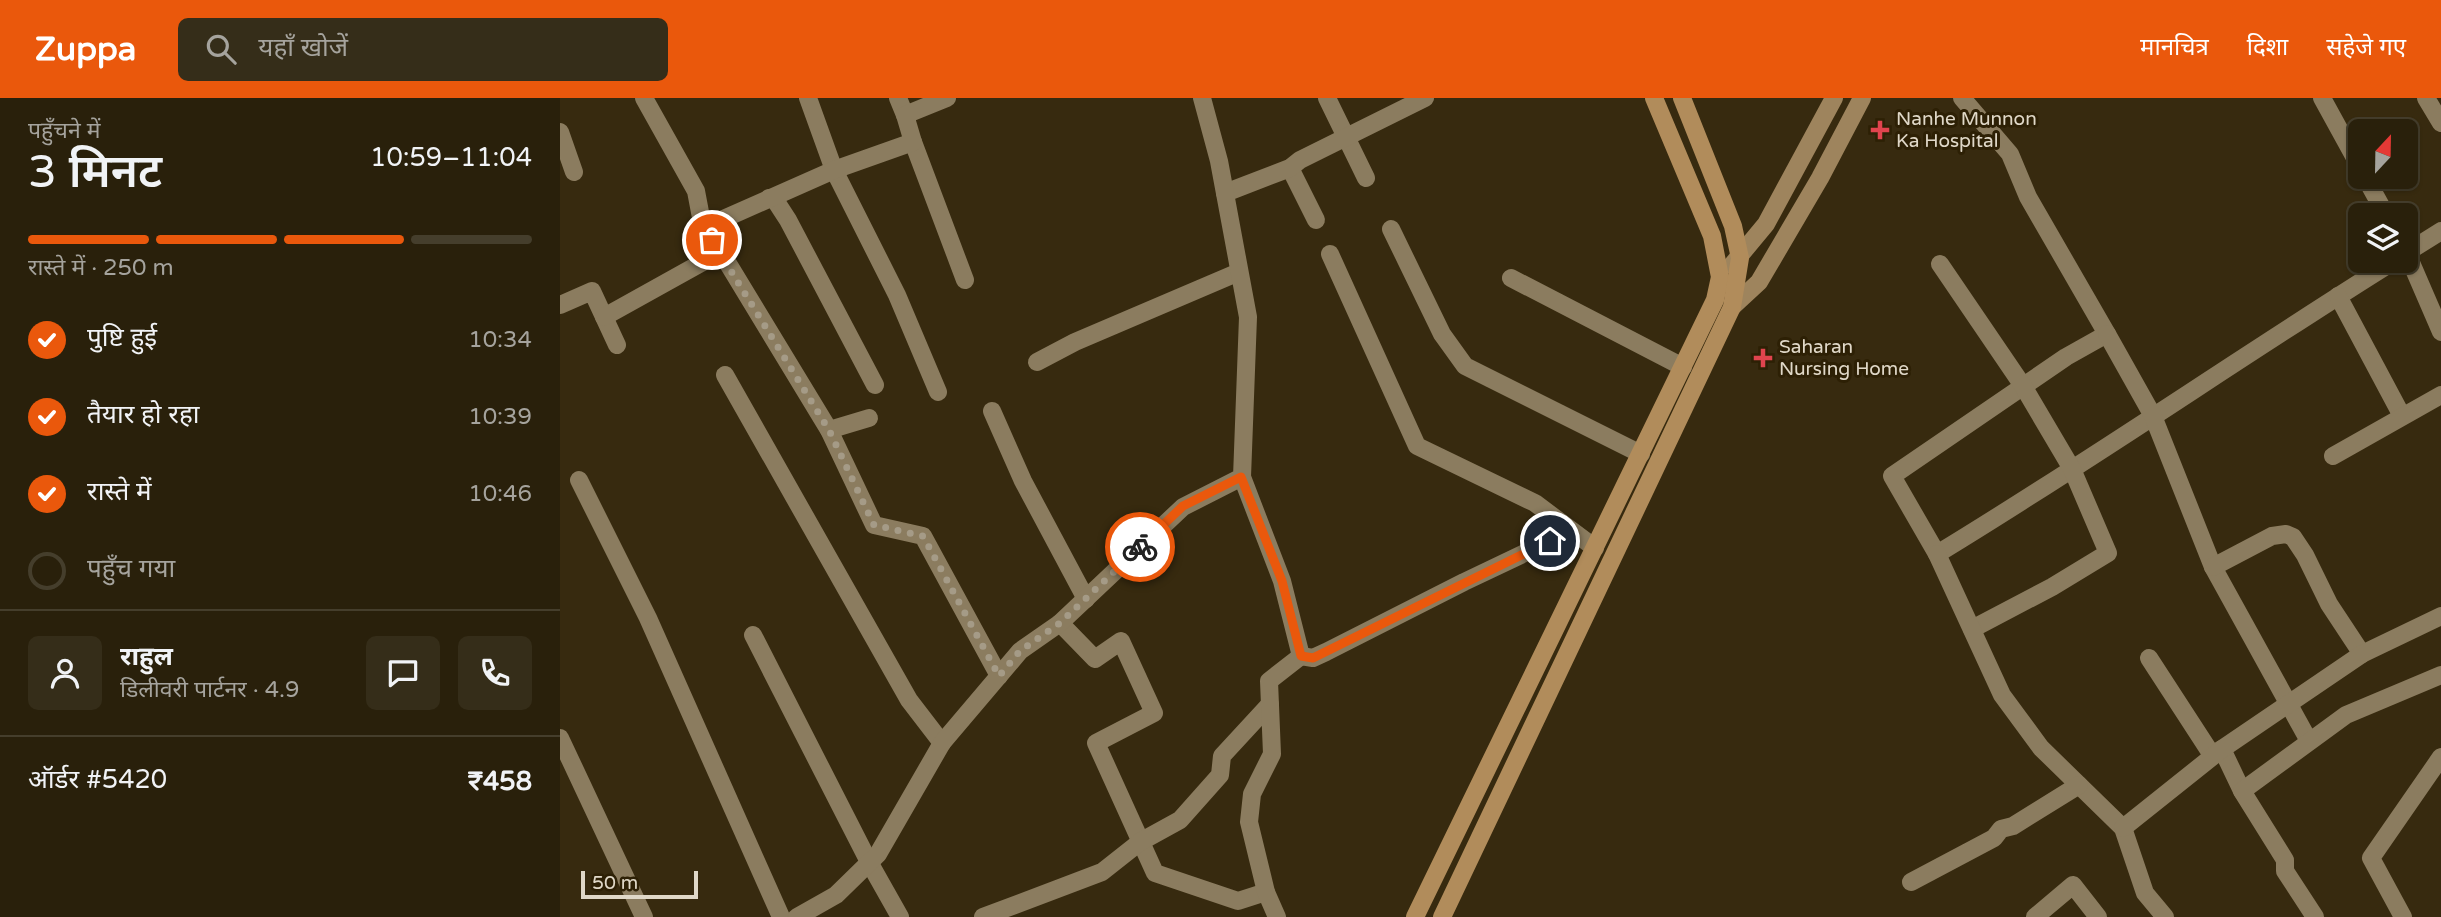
<!DOCTYPE html>
<html lang="hi">
<head>
<meta charset="utf-8">
<style>
	body { margin:0; font-family:"Varela Round","Noto Sans Devanagari",sans-serif; background:#352d19; color:#f1f3f6; height:100vh; display:flex; flex-direction:column; font-size:26px; white-space:nowrap }
	* { box-sizing:border-box; margin:0 }
	p { font-size:23px; color:#a5a39d }
	.icon { flex:none; width:38px; height:38px; fill:none; stroke:currentColor; stroke-width:2; stroke-linecap:round; stroke-linejoin:round }
	.map { position:relative; flex:1; overflow:hidden }
	.details { display:flex; flex-direction:column; background:#29200b; width:560px }
	.details>* { flex:none }
	.needle { width:46px; rotate:22deg }
	.tools { position:absolute; left:1788px; top:21px; display:grid; gap:14px }
	.tools a { display:grid; place-items:center; width:70px; height:70px; border-radius:10px; background:#29200b; box-shadow:0 2px 5px #0004,0 0 0 2px #453e2c; font-size:35px }
	.scale { position:absolute; left:21px; bottom:18px; width:117px; box-sizing:border-box; padding-left:7px; border:4px solid #e0d8c8; border-top:0; font-size:19px; line-height:24px; white-space:nowrap; color:#e0d8c8; -webkit-text-stroke:5px #2d2005; paint-order:stroke }
	.pin { position:absolute; display:grid; place-items:center; width:60px; height:60px; color:#fff; margin:-30px; border:4px solid #fff; border-radius:50%; box-shadow:0 2px 7px #0007 }
	.courier { position:absolute; display:grid; place-items:center; width:70px; height:70px; margin:-35px; border:5px solid #ea580c; border-radius:50%; background:#fff; color:#222; box-shadow:0 2px 9px #0007 }
	.overview em { font-style:normal; font-weight:600 }
	.overview div { display:flex; flex-direction:column-reverse }
	.overview { display:flex; align-items:center; justify-content:space-between; height:119px; padding:0 28px }
	h1 { font-size:46px; font-weight:600; line-height:52px }
	.bar { display:grid; grid-template-columns:repeat(4,1fr); gap:10px 7px; align-content:center; height:84px; padding:0 28px }
	.bar i { height:9px; border-radius:5px; background:#453e2c }
	.bar .on { background:#ea580c }
	.bar p { grid-column:span 4 }
	.line { display:flex; align-items:center; gap:18px; padding:0 28px; border-top:2px solid #453e2c }
	.line div { flex:1 }
	.round { display:grid; place-items:center; flex:none; width:74px; height:74px; border-radius:10px; background:#352d19 }
	ol { padding:0 28px; list-style:none }
	li { display:flex; align-items:center; gap:21px; height:77px }
	li p { margin-inline-start:auto }
	li .icon { padding:7px; border-radius:50%; background:#ea580c; color:#fff; stroke-width:4 }
	li:last-child { color:#a5a39d }
	li i { width:38px; height:38px; border:4px solid #453e2c; border-radius:50% }
	header { display:flex; align-items:center; gap:42px; box-sizing:border-box; height:98px; padding:0 35px; background:#ea580c; color:#fff }
	header strong { font-size:33px }
	nav { display:flex; gap:38px; margin-inline-start:auto; font-size:24px }
	.search { width:490px; height:63px; background:#352d19; display:flex; align-items:center; gap:18px; box-sizing:border-box; padding:0 24px; border-radius:10px; color:#a5a39d; font-size:26px }
	main { display:flex; flex:1; min-height:0 }
	.map>svg:first-child { display:block }
	.lines { fill:none; stroke-linecap:round; stroke-linejoin:round }
	.street { stroke:#8b7c5f; stroke-width:18 }
	.secondary { stroke:#9e845d; stroke-width:18 }
	.primary { stroke:#b18c5b; stroke-width:18 }
	.done { stroke:#a59b87; stroke-width:7; stroke-dasharray:0 12.6 }
	.route { stroke:#ea580c; stroke-width:9 }
	.health-dot { fill:#e0444e; stroke:#2d2005; stroke-width:2.5 }
	.labels { text-anchor:middle; dominant-baseline:central; stroke-width:6; stroke-linejoin:round; paint-order:stroke }
	.poi-label { font-size:19px; fill:#e0d8c8; stroke:#2d2005; text-anchor:start }
</style>
</head>
<body>
<header>
<strong>Zuppa</strong>
<div class="search"><svg class="icon" aria-label="search" viewBox="0 0 24 24"><circle cx="10" cy="10" r="6"/><path d="M15 15l6 6"/></svg>यहाँ खोजें</div>
<nav><a>मानचित्र</a><a>दिशा</a><a>सहेजे गए</a></nav>
</header>
<main>
<section class="details">
<div class="overview"><div><h1>3 मिनट</h1><p>पहुँचने में</p></div><em>10:59–11:04</em></div>
<div class="bar"><i class="on"></i><i class="on"></i><i class="on"></i><i></i><p>रास्ते में · 250 m</p></div>
<ol>
<li><svg class="icon" aria-label="check" viewBox="0 0 24 24"><path d="M5 12l5 5 9-10"/></svg>पुष्टि हुई<p>10:34</p></li>
<li><svg class="icon" aria-label="check" viewBox="0 0 24 24"><path d="M5 12l5 5 9-10"/></svg>तैयार हो रहा<p>10:39</p></li>
<li><svg class="icon" aria-label="check" viewBox="0 0 24 24"><path d="M5 12l5 5 9-10"/></svg>रास्ते में<p>10:46</p></li>
<li><i></i>पहुँच गया</li>
</ol>
<div class="line" style="height:126px"><a class="round"><svg class="icon" aria-label="person" viewBox="0 0 24 24"><circle cx="12" cy="8" r="4"/><path d="M4 21q1-7 8-7t8 7"/></svg></a><div><b>राहुल</b><p>डिलीवरी पार्टनर · 4.9</p></div><a class="round"><svg class="icon" aria-label="chat" viewBox="0 0 24 24"><path d="M4 5h16v11H9l-5 4z"/></svg></a><a class="round"><svg class="icon" aria-label="phone" viewBox="0 0 24 24"><path d="M5 4h4l2 5-3 2q2 4 5 5l2-3 5 2v4C11 20 4 13 5 4z"/></svg></a></div>
<div class="line" style="height:91px"><div>ऑर्डर #5420</div><b>₹458</b></div>
</section>
<div class="map">
<svg width="1881" height="819" viewBox="0 0 1881 819">
	<rect width="100%" height="100%" fill="#372a0f"/>
	<g class="lines">
		<g class="street">
			<path d="M248,0L274,72L337,197L378,294"/>
			<path d="M338,0L345,17"/>
			<path d="M767,0L806,80"/>
			<path d="M1402,0L1450,56L1468,99L1547,236L1506,259L1332,378L1377,456C1532,362 1680,259 1834,163"/>
			<path d="M1762,0L1801,71"/>
			<path d="M1866,0L1881,25"/>
			<path d="M0,34L14,74"/>
			<path d="M353,44L405,182"/>
			<path d="M730,70L756,122"/>
			<path d="M1805,79L1826,117"/>
			<path d="M665,95L730,70L740,62L865,0"/>
			<path d="M209,100L215,102L228,122L315,287"/>
			<path d="M143,130L274,72L353,44L345,17L387,0"/>
			<path d="M831,131L882,236L905,268L1081,356"/>
			<path d="M1846,153L1881,234"/>
			<path d="M161,154L269,332L314,427L363,438L439,578"/>
			<path d="M1846,155L1881,133"/>
			<path d="M770,156L857,348L975,405L1035,450"/>
			<path d="M1380,166L1463,288L1512,371L1548,455L1492,489L1412,531"/>
			<path d="M951,180L1123,269"/>
			<path d="M1778,198L1842,318"/>
			<path d="M0,207L32,193L57,247"/>
			<path d="M44,219L161,154L143,130L136,93L84,0"/>
			<path d="M1547,236L1593,318L1653,469L1749,643"/>
			<path d="M477,264L515,244L679,174"/>
			<path d="M165,277L349,602L382,645"/>
			<path d="M432,313L463,383L526,501"/>
			<path d="M269,332L309,320"/>
			<path d="M1773,358L1881,297"/>
			<path d="M682,379L722,483L741,558L753,560L766,554L904,484L1011,433"/>
			<path d="M19,382L88,520L221,819"/>
			<path d="M1377,456L1442,597L1481,650L1563,730L1585,795L1605,819"/>
			<path d="M1653,469L1712,438L1726,436L1733,439L1745,457L1769,506L1802,556"/>
			<path d="M500,525L535,561L561,543L594,615L536,645L595,775L678,803L706,794"/>
			<path d="M193,537L309,764L340,819"/>
			<path d="M1589,560L1652,657L1662,651L1682,693"/>
			<path d="M0,640L84,819"/>
			<path d="M1563,730L1662,651L1802,556L1881,518"/>
			<path d="M1351,784L1434,740L1441,731L1453,728L1519,687"/>
			<path d="M237,819L276,797L318,756L382,645L460,553L500,525L623,409L682,379L688,219L659,63L642,0"/>
			<path d="M423,819L542,774L580,744L620,722L660,677L662,658L710,606"/>
			<path d="M717,819L706,794L689,724L692,696L712,656L709,583L741,558"/>
			<path d="M1475,819L1513,787L1538,819"/>
			<path d="M1755,819L1725,773V762L1682,693L1786,617L1881,577"/>
			<path d="M1843,819L1811,760L1881,659"/>
		</g>
		<g class="secondary">
			<path d="M1172,167L1206,126L1274,0"/>
			<path d="M1172,209L1199,184L1260,80L1302,0"/>
		</g>
		<g class="primary">
			<path d="M855,819L1155,202L1160,179L1152,138L1094,0"/>
			<path d="M882,819L1172,209L1180,160L1173,128L1122,0"/>
		</g>
	</g>
	<g class="lines">
		<path class="done" d="M152,142L269,332L314,427L363,438L439,578L460,553L500,525L580,449"/>
		<path class="route" d="M580,449L623,408L681,379L722,483L741,558L753,560L990,443"/>
	</g>
	<g class="health-dot">
		<path d="M1316.5 21.5h7v7h7v7h-7v7h-7v-7h-7v-7h7z"/>
		<path d="M1199.5 249.5h7v7h7v7h-7v7h-7v-7h-7v-7h7z"/>
	</g>
	<g class="labels">
		<g class="poi-label">
			<text x="1336" y="21">Nanhe Munnon<tspan x="1336" dy="22">Ka Hospital</tspan></text>
			<text x="1219" y="249">Saharan<tspan x="1219" dy="22">Nursing Home</tspan></text>
		</g>
	</g>
</svg>
<div class="tools">
<a><svg class="needle" viewBox="-14 -14 28 28"><path d="M0-13l5 13h-10z" fill="#e53935"/><path d="M0 13l5-13h-10z" fill="#a5a39d"/></svg></a>
<a><svg class="icon" aria-label="layers" viewBox="0 0 24 24"><path d="M12 4l9 5-9 5-9-5zM3 14l9 5 9-5"/></svg></a>
</div>
<div class="scale">50 m</div>
<div class="pin" style="left:152px;top:142px;background:#ea580c"><svg class="icon" aria-label="bag" viewBox="0 0 24 24"><path d="M5 8h14l-1 12H6zM9 8a3 3 0 0 1 6 0"/></svg></div>
<div class="pin" style="left:990px;top:443px;background:#1f2937"><svg class="icon" aria-label="home" viewBox="0 0 24 24"><path d="M3 11l9-7 9 7M6 9v11h12V9"/></svg></div>
<div class="courier" style="left:580px;top:449px"><svg class="icon" aria-label="bike" viewBox="0 0 24 24"><circle cx="6" cy="16" r="4"/><circle cx="18" cy="16" r="4"/><path d="M6 16l4-8h5l3 8M10 8l3 8H6M13 5h3"/></svg></div>
</div>
</main>
</body>
</html>
